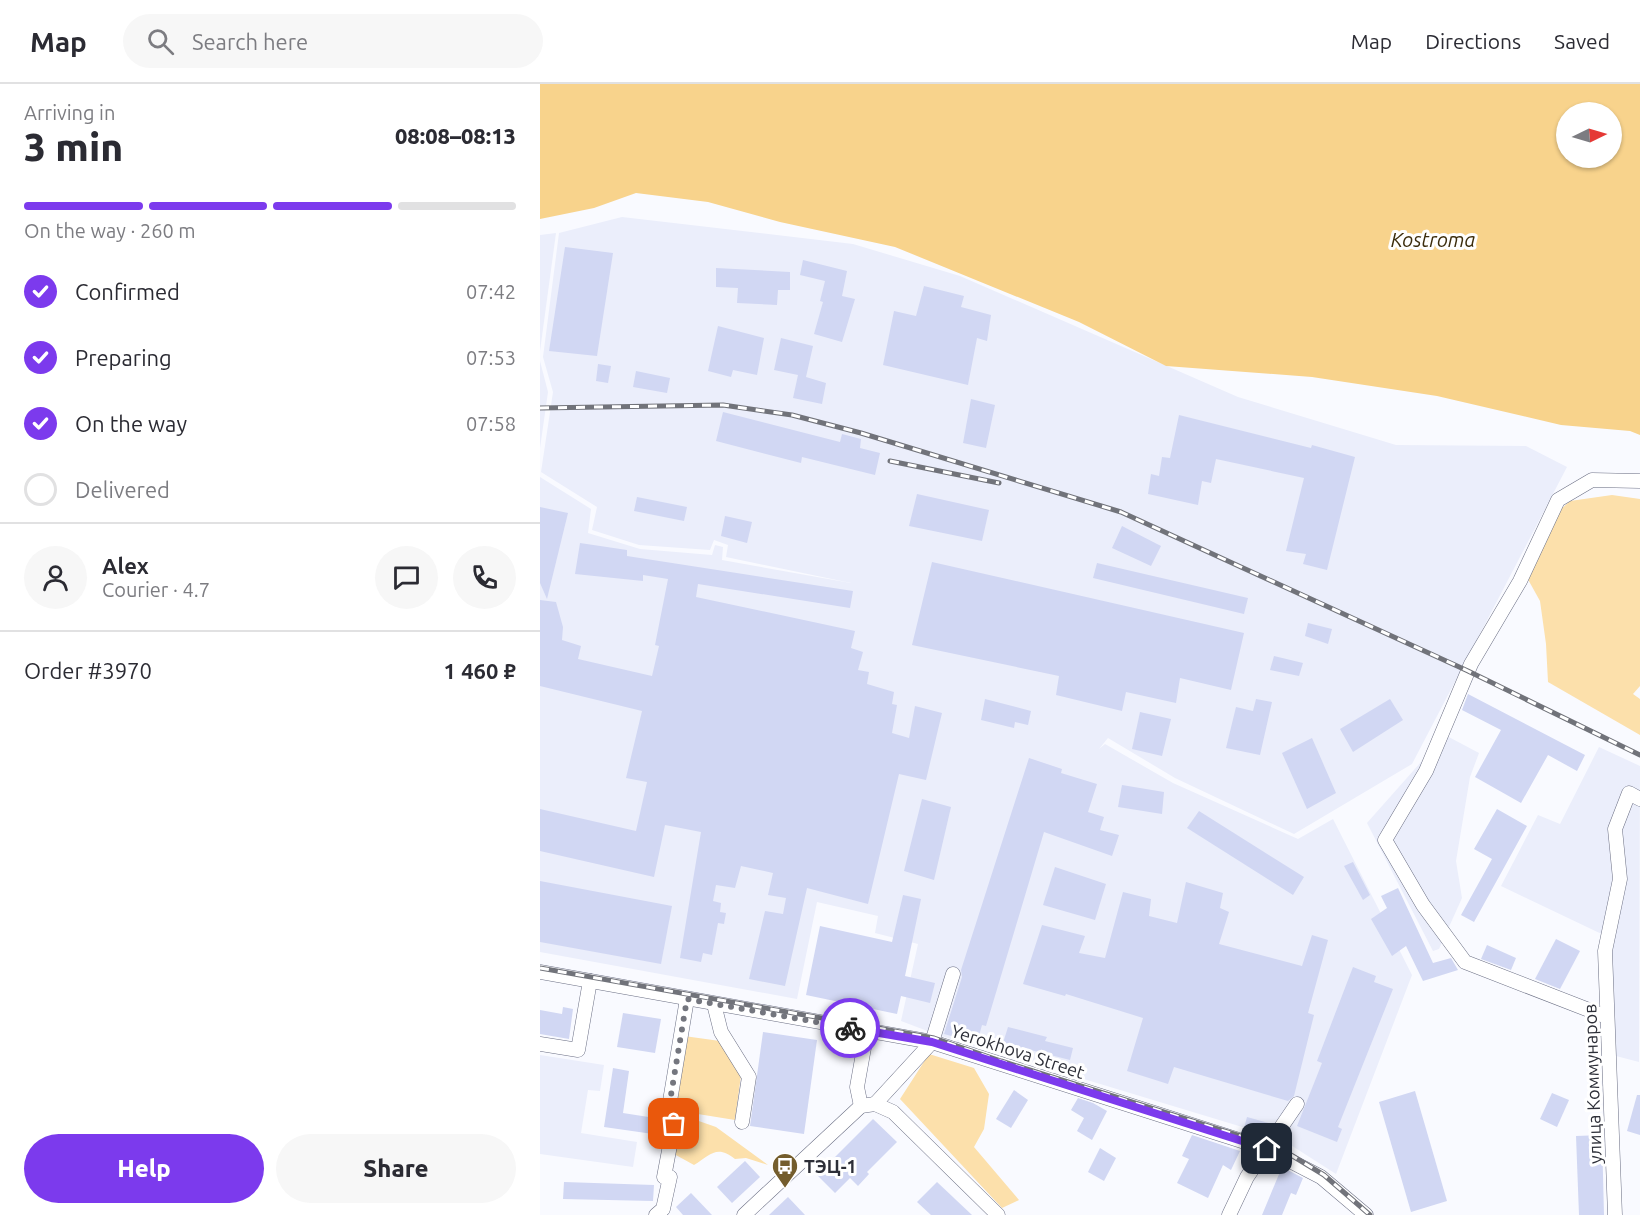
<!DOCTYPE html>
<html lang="en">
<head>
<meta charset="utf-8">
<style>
	body { margin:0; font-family:Ubuntu,sans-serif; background:#f7f7f7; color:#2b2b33; height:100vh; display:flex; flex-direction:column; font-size:22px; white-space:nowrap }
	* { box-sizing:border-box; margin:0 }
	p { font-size:20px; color:#7c7c81 }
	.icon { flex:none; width:33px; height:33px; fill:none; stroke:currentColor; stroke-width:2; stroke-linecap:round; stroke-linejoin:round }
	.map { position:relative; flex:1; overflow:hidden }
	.details { display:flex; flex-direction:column; background:#fff; width:540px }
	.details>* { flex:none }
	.needle { width:39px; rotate:85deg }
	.tools { position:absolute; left:1016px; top:18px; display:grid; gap:12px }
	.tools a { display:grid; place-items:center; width:66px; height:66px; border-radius:50%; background:#fff; box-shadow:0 2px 4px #0004; font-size:30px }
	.pin { position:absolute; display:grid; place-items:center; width:51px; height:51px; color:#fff; margin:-26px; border-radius:12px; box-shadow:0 3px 9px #0006 }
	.courier { position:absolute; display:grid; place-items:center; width:60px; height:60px; margin:-30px; border:4px solid #7c3aed; border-radius:50%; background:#fff; color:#222; box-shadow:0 2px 8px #0007 }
	.summary em { font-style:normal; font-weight:800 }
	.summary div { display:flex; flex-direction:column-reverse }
	.summary { display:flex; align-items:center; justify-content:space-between; height:102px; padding:0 24px }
	h1 { font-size:39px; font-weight:800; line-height:45px }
	.bar { display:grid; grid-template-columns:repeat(4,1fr); gap:9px 6px; align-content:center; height:72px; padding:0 24px }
	.bar i { height:8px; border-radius:4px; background:#e1e1e2 }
	.bar .selected { background:#7c3aed }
	.bar p { grid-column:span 4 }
	.line { display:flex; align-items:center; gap:15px; padding:0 24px; border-top:2px solid #e1e1e2 }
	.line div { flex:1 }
	.round { display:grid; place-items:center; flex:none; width:63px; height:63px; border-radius:32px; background:#f7f7f7 }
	ol { padding:0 24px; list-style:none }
	li { display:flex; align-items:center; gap:18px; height:66px }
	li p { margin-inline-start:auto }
	li .icon { padding:6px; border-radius:50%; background:#7c3aed; color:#fff; stroke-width:4 }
	li:last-child { color:#7c7c81 }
	li i { width:33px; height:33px; border:3px solid #e1e1e2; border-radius:50% }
	.action { display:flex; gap:12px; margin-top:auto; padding:12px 24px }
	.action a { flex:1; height:69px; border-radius:36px; background:#7c3aed; color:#fff; font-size:24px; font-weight:800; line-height:69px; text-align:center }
	.action a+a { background:#f7f7f7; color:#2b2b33 }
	header { display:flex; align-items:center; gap:36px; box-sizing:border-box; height:84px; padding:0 30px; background:#fff; border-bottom:2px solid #e1e1e2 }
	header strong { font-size:28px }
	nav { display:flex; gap:33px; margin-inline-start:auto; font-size:21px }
	.search { width:420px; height:54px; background:#f7f7f7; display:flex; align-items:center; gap:15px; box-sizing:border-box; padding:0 21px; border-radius:33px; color:#7c7c81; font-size:22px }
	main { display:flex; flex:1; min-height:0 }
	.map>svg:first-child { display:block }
	.built { fill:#ebeefb }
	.green { fill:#fce0ab }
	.water { fill:#f8d38c; fill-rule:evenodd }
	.building { fill:#d1d7f3 }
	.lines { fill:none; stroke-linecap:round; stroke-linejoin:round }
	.minor-casing { stroke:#6a6e83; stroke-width:15 }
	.minor { stroke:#fff; stroke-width:14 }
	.rail-casing { stroke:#71737a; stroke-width:5 }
	.rail { stroke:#fff; stroke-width:3; stroke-dasharray:9; stroke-linecap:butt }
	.done { stroke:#74767e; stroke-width:6; stroke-dasharray:0 10.8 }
	.route { stroke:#7c3aed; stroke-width:8 }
	.labels { text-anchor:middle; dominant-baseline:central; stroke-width:6; stroke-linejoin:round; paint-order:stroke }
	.street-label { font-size:18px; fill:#2d2f38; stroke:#fff }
	.poi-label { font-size:18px; font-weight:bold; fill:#2d2f38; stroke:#fff; text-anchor:start }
	.water-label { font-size:20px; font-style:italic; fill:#3c2d0d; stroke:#fff }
</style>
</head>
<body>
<header>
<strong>Map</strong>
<div class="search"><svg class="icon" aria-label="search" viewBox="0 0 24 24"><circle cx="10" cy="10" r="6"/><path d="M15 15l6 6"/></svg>Search here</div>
<nav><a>Map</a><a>Directions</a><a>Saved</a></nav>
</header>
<main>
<section class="details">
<div class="summary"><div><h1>3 min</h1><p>Arriving in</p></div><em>08:08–08:13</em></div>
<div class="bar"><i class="selected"></i><i class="selected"></i><i class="selected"></i><i></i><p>On the way · 260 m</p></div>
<ol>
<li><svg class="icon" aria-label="check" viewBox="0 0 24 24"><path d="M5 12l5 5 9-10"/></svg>Confirmed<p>07:42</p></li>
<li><svg class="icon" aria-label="check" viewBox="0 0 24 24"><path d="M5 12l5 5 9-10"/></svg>Preparing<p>07:53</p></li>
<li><svg class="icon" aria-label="check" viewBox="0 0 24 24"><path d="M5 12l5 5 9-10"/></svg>On the way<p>07:58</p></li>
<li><i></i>Delivered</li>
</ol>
<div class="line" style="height:108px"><a class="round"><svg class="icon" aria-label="person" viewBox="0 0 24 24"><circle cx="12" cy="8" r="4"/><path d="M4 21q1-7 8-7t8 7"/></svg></a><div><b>Alex</b><p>Courier · 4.7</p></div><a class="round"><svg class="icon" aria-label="chat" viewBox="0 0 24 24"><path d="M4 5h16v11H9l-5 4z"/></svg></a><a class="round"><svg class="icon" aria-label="phone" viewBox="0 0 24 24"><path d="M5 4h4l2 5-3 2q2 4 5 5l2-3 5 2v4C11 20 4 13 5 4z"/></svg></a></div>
<div class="line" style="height:78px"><div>Order #3970</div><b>1 460 ₽</b></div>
<div class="action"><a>Help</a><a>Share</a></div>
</section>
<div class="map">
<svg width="1100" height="1131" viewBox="0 0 1100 1131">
	<rect width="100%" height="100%" fill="#f9faff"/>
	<g class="built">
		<path d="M82,133L313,160L420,192L698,313L856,361L986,362L1027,383L872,680L754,750L635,694L568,654L559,665L565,660L633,699L758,755L793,735L872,891L796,1090L746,1058L735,1053L398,951L361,937L378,860L335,849L338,832L277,818L257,915L0,868V393L51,425L48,449L100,465L172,471L175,461L183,463L182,476L311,499L186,473L188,461L174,456L170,466L99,461L52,446L57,423L1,388L13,308L3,273L19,149Z"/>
		<path d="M16,149L0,267V151Z"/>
		<path d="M0,277L8,308L0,364Z"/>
		<path d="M905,651L939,669L930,693L916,777L922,814L899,865L893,867L827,739Z"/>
		<path d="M1059,663L1100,682L1099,978L1076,972L1070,854L961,802L998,731L1020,740Z"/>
		<path d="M0,971L64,981L60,1007L48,1006L41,1049L97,1058L93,1083L0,1070Z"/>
	</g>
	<g class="green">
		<path d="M1072,411L1100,415V602L1093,610L1100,615V651L1008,598L1006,560L1000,517L985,490L1000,444L1030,417Z"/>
		<path d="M144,952L180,957L201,991L195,1036L133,1026Z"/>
		<path d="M389,970L434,984L449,1010L444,1045L434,1063L479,1116L462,1124L360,1015Z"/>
		<path d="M153,1035L176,1043L228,1081L206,1074L195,1075C177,1060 170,1071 154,1081L134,1070L139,1037Z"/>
	</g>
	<path class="water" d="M0,0H1100V351L1090,347L1021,341L897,312L772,293L626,282L539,238L355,163L240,138L168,118L96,109L54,124L0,135ZM1026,28H1071V74H1026Z"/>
	<g class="building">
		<path d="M25,163L73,169L57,272L9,267Z"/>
		<path d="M263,176L307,187L302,212L315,215L302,258L274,250L283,218L280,217L285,197L260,191Z"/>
		<path d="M176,184L250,188V206H238L237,221L197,219L198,204L176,203Z"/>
		<path d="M384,202L424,212L421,223L451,231L447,257L437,254L428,301L343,281L354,227L376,232Z"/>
		<path d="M178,242L224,254L217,291L193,286L191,293L168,287Z"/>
		<path d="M241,254L273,262L266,293L286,299L282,320L253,314L258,291L234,286Z"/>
		<path d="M58,280L71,282L68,299L56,297Z"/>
		<path d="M96,287L130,294L127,309L93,303Z"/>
		<path d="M431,315L455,321L446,364L423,359Z"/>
		<path d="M183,328L300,358L302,350L321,355L320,364L340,369L335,391L262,373L261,379L176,357Z"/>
		<path d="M639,331L771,364L772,361L815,373L787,486L763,480L766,470L746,467L764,394L676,375L671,399L662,397L658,421L608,410L611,390L619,392L622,373L630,374Z"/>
		<path d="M377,410L449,426L442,457L369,442Z"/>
		<path d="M97,413L147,423L144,437L94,427Z"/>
		<path d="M0,423L28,429L7,515L0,499Z"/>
		<path d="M185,432L212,438L207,459L181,452Z"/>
		<path d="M582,442L621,462L611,482L572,464Z"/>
		<path d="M40,459L87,466V472L313,507L310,524L158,500L156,513L315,547L311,564L323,568L318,586L329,588L327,600L354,608L352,620L357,621L352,649L369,654L375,622L402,629L386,696L359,690L328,820L267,804L245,902L209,895L225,827L243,830L246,814L228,811L233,789L201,782L195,804L176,801L173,817L181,819L180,828L186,829L184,840L178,839L172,871L163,869L161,878L140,874L161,748L125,741L114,793L0,767V725L96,747L107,698L86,694L102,627L0,602V516L16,518L23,543L22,556L41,562L38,575L112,592L119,562L115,561L128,495L103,491V497L35,490Z"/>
		<path d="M392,478L704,549L691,606L640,594L636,619L586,608L582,627L516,611L519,592L372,561Z"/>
		<path d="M557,479L708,514L704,530L553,494Z"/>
		<path d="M768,539L792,545L788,560L765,552Z"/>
		<path d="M734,572L763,579L759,592L730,586Z"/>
		<path d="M928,610L1045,671L1037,687L1008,671L981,719L935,693L961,646L922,626Z"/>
		<path d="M445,615L491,627L488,641L475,638L474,644L441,636Z"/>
		<path d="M716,615L732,618L720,671L686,664L696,623L713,627Z"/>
		<path d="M850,615L863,636L813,668L800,645Z"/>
		<path d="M600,628L631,635L622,672L592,665Z"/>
		<path d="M772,654L796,709L767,725L742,669Z"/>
		<path d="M489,674L522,685L521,689L557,700L548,728L564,733L560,746L579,751L572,772L504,748L446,942L442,941L437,959L404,950L422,893L421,886Z"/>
		<path d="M582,701L624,708L622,730L578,723Z"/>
		<path d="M382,715L411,723L394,796L364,787Z"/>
		<path d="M957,725L987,742L934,838L921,831L952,775L934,765Z"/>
		<path d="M659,727L764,793L753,811L647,744Z"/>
		<path d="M813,778L830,811L823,816L804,782Z"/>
		<path d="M515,783L566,800L555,836L503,821Z"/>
		<path d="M0,797L132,822L121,880L0,858Z"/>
		<path d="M646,798L683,809L680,824L689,828L679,860L762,882L772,851L788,856L768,929L774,931L754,1012L748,1017L634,983L628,1000L587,987L603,934L526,910L525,912L483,900L502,841L545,852L539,869L565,874L583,808L611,815L609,832L637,839Z"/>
		<path d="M858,804L893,879L911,874L918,886L883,897L866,862L852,872L831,835L847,824L841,812Z"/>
		<path d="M363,811L381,815L365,892L395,899L390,919L361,912L357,930L266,911L280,842L352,858Z"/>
		<path d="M1016,855L1040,867L1020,905L995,895Z"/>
		<path d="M947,861L976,874L971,886L941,875Z"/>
		<path d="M813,883L836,892L834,898L853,905L798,1043L802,1045L797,1058L757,1042L782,979L777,977Z"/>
		<path d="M23,923L33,925L29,955L0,950V926L22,930Z"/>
		<path d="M83,929L121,935L115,969L77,963Z"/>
		<path d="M468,943L507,953L505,957L533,964L530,976L463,959Z"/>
		<path d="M223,948L277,956L264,1050L210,1042Z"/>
		<path d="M73,984L89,987L83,1029L115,1034L113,1050L64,1043Z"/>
		<path d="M474,1006L488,1016L471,1044L456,1035Z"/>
		<path d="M875,1007L907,1117L871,1128L839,1018Z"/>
		<path d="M1012,1009L1029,1016L1017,1043L1000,1035Z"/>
		<path d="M1097,1011H1100V1051L1087,1047Z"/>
		<path d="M538,1014L553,1019L567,1027L552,1056L537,1047L544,1034L531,1026Z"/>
		<path d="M707,1033L732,1040L725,1050L704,1044Z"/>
		<path d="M333,1035L357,1058L327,1088L329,1090L318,1102L310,1094L295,1109L277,1091Z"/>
		<path d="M652,1051L700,1067L691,1086L683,1081L668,1114L637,1099L649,1075L642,1072Z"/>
		<path d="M1062,1051L1064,1131H1039L1036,1052Z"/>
		<path d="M560,1064L576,1074L564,1097L548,1088Z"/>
		<path d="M205,1077L220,1093L192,1119L177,1103Z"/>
		<path d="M742,1083L763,1094L756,1111L751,1109L742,1131H722Z"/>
		<path d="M24,1098L114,1101L113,1117L23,1115Z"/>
		<path d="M397,1098L432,1131H391L377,1118Z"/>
		<path d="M151,1109L172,1131H143L136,1123Z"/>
		<path d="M248,1113L265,1131H229Z"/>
	</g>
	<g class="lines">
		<g class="minor-casing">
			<g id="minor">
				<path d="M0,888L392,958L727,1065L781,1093L826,1131"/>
				<path d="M174,920L181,948L209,993L202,1038"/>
				<path d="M1067,933L925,878L883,821L845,756L886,687L931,580L980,497L1018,416L1052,396L1100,397"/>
				<path d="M0,960L38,966L50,897"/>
				<path d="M335,1020L353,1028L458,1131"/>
				<path d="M335,1020L392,958L413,890"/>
				<path d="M321,1022L317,1003L327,947"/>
				<path d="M124,1093L134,1040L128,1029L147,915"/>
				<path d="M116,1131L123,1125L130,1093"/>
				<path d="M204,1131L321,1022L335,1020"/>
				<path d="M689,1131L707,1093L757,1020"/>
				<path d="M1075,1131L1065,867L1080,795L1075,745L1089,709L1100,715"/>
			</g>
		</g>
		<use href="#minor" class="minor"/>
		<g class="rail-casing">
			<g id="rail">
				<path d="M0,324L183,321L252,331L321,349L581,428L928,587L1100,671"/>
				<path d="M350,377L459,399"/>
				<path d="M0,884L394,954L461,977L729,1061L751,1071L784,1091L830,1131"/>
			</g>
		</g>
		<use href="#rail" class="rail"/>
	</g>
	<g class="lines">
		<path class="done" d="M134,1040L128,1029L147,915L310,944"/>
		<path class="route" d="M310,944L392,958L727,1065"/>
	</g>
	<defs>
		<g id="bus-pin" transform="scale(1.35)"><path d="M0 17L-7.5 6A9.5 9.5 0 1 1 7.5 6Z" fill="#745d2d" stroke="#fff"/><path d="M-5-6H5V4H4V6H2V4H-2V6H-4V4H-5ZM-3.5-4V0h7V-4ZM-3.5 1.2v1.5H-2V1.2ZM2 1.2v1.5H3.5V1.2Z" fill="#fff"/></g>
	</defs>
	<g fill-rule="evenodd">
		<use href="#bus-pin" x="245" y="1082"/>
	</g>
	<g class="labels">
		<g class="street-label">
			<text transform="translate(478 967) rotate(18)">Yerokhova Street</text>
			<text transform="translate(1052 1000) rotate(-92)">улица Коммунаров</text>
		</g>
		<g class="poi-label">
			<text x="264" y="1082">ТЭЦ-1</text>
		</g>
		<g class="water-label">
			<text x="893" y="155">Kostroma</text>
		</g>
	</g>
</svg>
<div class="tools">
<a><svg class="needle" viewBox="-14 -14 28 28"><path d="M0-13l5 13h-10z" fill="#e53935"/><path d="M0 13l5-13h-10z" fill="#7c7c81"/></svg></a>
</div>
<div class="pin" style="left:134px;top:1040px;background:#ea580c"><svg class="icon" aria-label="bag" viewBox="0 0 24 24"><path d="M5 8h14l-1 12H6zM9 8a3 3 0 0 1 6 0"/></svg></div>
<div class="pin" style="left:727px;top:1065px;background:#1f2937"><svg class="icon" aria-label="home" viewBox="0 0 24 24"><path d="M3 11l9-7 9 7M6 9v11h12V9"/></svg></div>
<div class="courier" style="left:310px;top:944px"><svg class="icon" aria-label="bike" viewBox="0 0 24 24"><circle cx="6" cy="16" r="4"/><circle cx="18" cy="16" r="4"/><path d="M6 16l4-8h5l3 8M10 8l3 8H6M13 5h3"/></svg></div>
</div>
</main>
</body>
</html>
